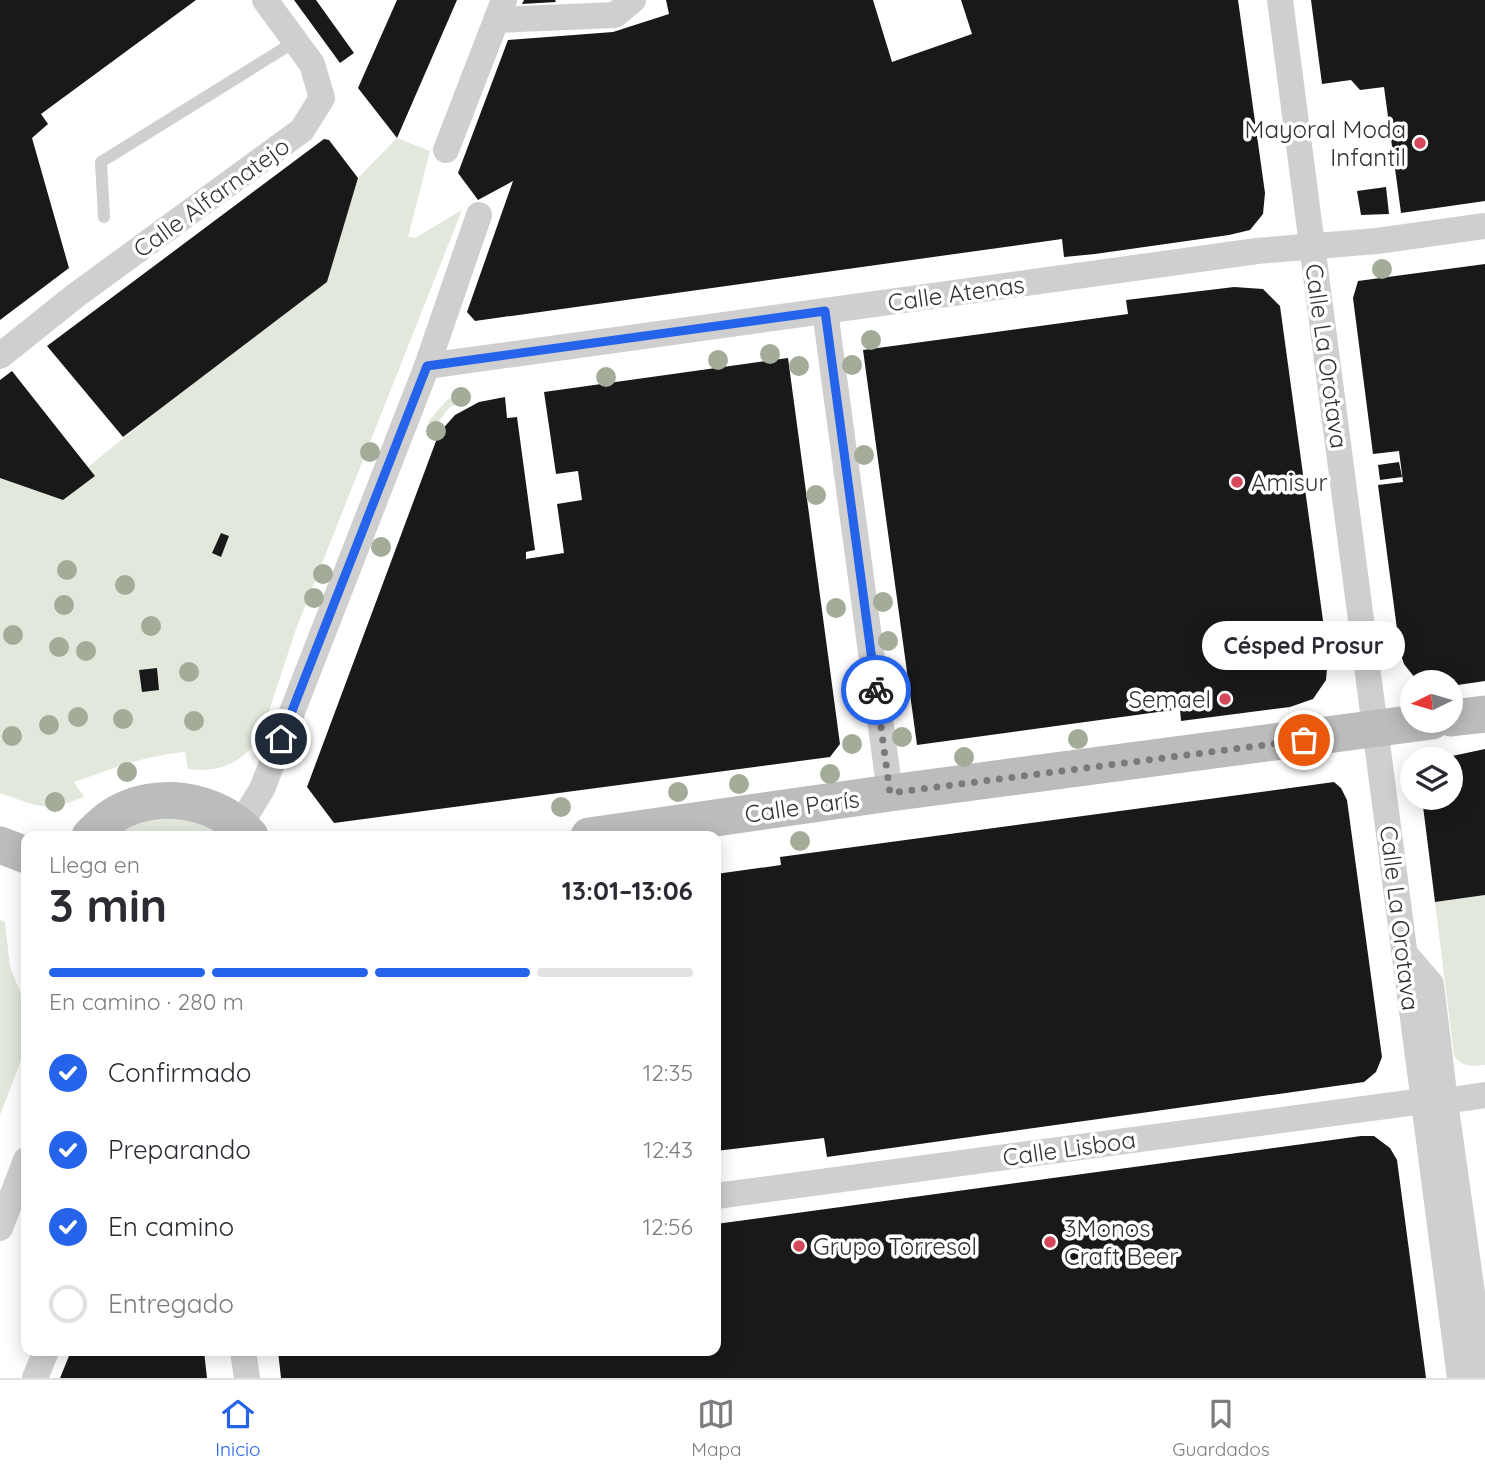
<!DOCTYPE html>
<html lang="es">
<head>
<meta charset="utf-8">
<style>
	body { margin:0; font-family:Quicksand,sans-serif; background:#f7f7f7; color:#2b2b33; height:100vh; display:flex; flex-direction:column; font-size:26px; white-space:nowrap }
	* { box-sizing:border-box; margin:0 }
	p { font-size:23px; color:#7c7c81 }
	.icon { flex:none; width:38px; height:38px; fill:none; stroke:currentColor; stroke-width:2; stroke-linecap:round; stroke-linejoin:round }
	.map { position:relative; flex:1; overflow:hidden }
	.drawer { position:absolute; left:21px; top:831px; width:700px; height:525px; display:flex; flex-direction:column; background:#fff; border-radius:14px; box-shadow:0 4px 18px #0003 }
	.drawer>* { flex:none }
	.needle { width:46px; rotate:265deg }
	.tools { position:absolute; left:1400px; top:670px; display:grid; gap:14px }
	.tools a { display:grid; place-items:center; width:63px; height:63px; border-radius:50%; background:#fff; box-shadow:0 4px 18px #0003; font-size:35px }
	.pin { position:absolute; display:grid; place-items:center; width:60px; height:60px; color:#fff; margin:-30px; border:4px solid #fff; border-radius:50%; box-shadow:0 2px 7px #0007 }
	.courier { position:absolute; display:grid; place-items:center; width:70px; height:70px; margin:-35px; border:5px solid #2563eb; border-radius:50%; background:#fff; color:#222; box-shadow:0 2px 9px #0007 }
	.bubble { position:absolute; height:49px; border-radius:24px; background:#fff; box-shadow:0 4px 18px #0003; font-size:23px; font-weight:700; line-height:49px; text-align:center }
	.summary em { font-style:normal; font-weight:700 }
	.summary div { display:flex; flex-direction:column-reverse }
	.summary { display:flex; align-items:center; justify-content:space-between; height:119px; padding:0 28px }
	h1 { font-size:46px; font-weight:700; line-height:52px }
	.bar { display:grid; grid-template-columns:repeat(4,1fr); gap:10px 7px; align-content:center; height:84px; padding:0 28px }
	.bar i { height:9px; border-radius:5px; background:#e1e1e2 }
	.bar .selected { background:#2563eb }
	.bar p { grid-column:span 4 }
	ol { padding:0 28px; list-style:none }
	li { display:flex; align-items:center; gap:21px; height:77px }
	li p { margin-inline-start:auto }
	li .icon { padding:7px; border-radius:50%; background:#2563eb; color:#fff; stroke-width:4 }
	li:last-child { color:#7c7c81 }
	li i { width:38px; height:38px; border:4px solid #e1e1e2; border-radius:50% }
	.tabs { display:flex; justify-content:space-around; align-items:center; height:98px; border-top:2px solid #e1e1e2; background:#fff; font-size:19px; color:#7c7c81 }
	.tabs a { display:grid; justify-items:center; gap:4px }
	.tabs .selected { color:#2563eb }
	.map>svg:first-child { display:block }
	.green { fill:#e2e8dc }
	.building { fill:#191919 }
	.lines { fill:none; stroke-linecap:round; stroke-linejoin:round }
	.service { stroke:#cfcfcf; stroke-width:12 }
	.minor { stroke:#cfcfcf; stroke-width:26 }
	.secondary { stroke:#bcbcbc; stroke-width:37 }
	.tree { fill:#a3ac98 }
	.done { stroke:#7a7a7a; stroke-width:7; stroke-dasharray:0 12.6 }
	.route { stroke:#2563eb; stroke-width:9 }
	.poi-dot { fill:#d4485a; stroke:#fff; stroke-width:2.5 }
	.labels { text-anchor:middle; dominant-baseline:central; stroke-width:7; stroke-linejoin:round; paint-order:stroke }
	.poi-label { font-size:24px; fill:#323232; stroke:#fff; text-anchor:start }
	.street-label { font-size:24px; fill:#323232; stroke:#fff }
</style>
</head>
<body>
<div class="map">
<svg width="1485" height="1378" viewBox="0 0 1485 1378">
	<rect width="100%" height="100%" fill="#fff"/>
	<g class="green">
		<path d="M397,138L430,151L408,237L415,238L462,210L296,629L261,735C242,763 221,773 188,769L185,752C147,755 111,769 74,782L84,797C46,813 36,806 0,793V478L63,500L95,476L88,467L162,407L327,282L358,178Z"/>
		<path d="M465,389L472,396L449,408L435,426L428,422L446,401Z"/>
		<path d="M191,817L230,836H112L150,818Z"/>
		<path d="M1485,895V1065C1472,1066 1463,1068 1454,1056L1435,902Z"/>
		<path d="M0,920L5,922L10,967L20,992L26,1002V1048L0,1115Z"/>
	</g>
	<g class="building">
		<path d="M0,0H196L41,114L48,124L32,138L69,268L0,320Z"/>
		<path d="M294,0H316L354,53L340,63Z"/>
		<path d="M397,0H457L397,138L358,88Z"/>
		<path d="M524,0H555L556,2L522,4Z"/>
		<path d="M666,0H873L892,62L972,34L961,0H1238L1265,193L1263,214L1250,230L1229,235L1095,254L1064,257L1062,239L475,321L467,312L513,181L478,200L458,173L508,40L613,32L669,14Z"/>
		<path d="M1311,0H1485V201L1401,213L1384,87L1360,90L1351,80L1322,84Z"/>
		<path d="M324,139L329,140L358,178L327,282L123,437L47,346Z"/>
		<path d="M1386,187L1389,214L1361,215L1357,191Z"/>
		<path d="M1485,264V681L1451,686V682H1423L1415,678L1404,664L1400,652L1378,485L1403,482L1399,451L1373,454L1353,298L1358,281Z"/>
		<path d="M1234,287L1263,289L1280,306L1328,657L1326,680L1313,699L1290,707L1181,721L1180,709L917,745L863,350L1128,314L1126,300Z"/>
		<path d="M788,358L840,744L830,757L334,823L307,787L439,433L455,415L479,402L505,397L507,418L517,417L535,550L526,552V559L564,553L557,504L582,500L578,471L556,474L544,392Z"/>
		<path d="M12,371L95,476L63,500L0,478V380Z"/>
		<path d="M1399,462L1402,477L1380,480L1378,465Z"/>
		<path d="M221,533L229,536L221,557L212,553Z"/>
		<path d="M157,668L159,690L142,692L139,670Z"/>
		<path d="M1485,749V895L1435,902L1422,798H1451V760L1438,759Z"/>
		<path d="M1334,782L1341,788L1347,800L1382,1057L1376,1072L1364,1082L827,1157L824,1138L716,1151V874L781,865L780,857Z"/>
		<path d="M1361,1136H1374L1390,1148L1397,1160L1426,1378H281L278,1351H716V1224Z"/>
		<path d="M71,1351H204L207,1378H60Z"/>
	</g>
	<g class="lines">
		<path class="service" d="M104,217L101,162L296,41"/>
		<g class="minor">
			<path d="M1280,0L1460,1378"/>
			<path d="M496,20L615,15L633,0"/>
			<path d="M446,150L504,0"/>
			<path d="M825,311L890,793"/>
			<path d="M0,356L75,296L302,130L322,98L312,64L265,0"/>
			<path d="M427,366L1257,251L1377,241L1485,226"/>
			<path d="M240,825L262,789L427,366L479,215"/>
			<path d="M1405,954L1431,984L1445,1101L1484,1378"/>
			<path d="M1445,1101L1485,1095"/>
			<path d="M716,1196L1423,1101"/>
			<path d="M0,1228L26,1160"/>
			<path d="M243,1351L247,1378"/>
			<path d="M35,1378L46,1351"/>
		</g>
		<g class="secondary">
			<path d="M1451,718L1485,714"/>
			<path d="M90,836C96,830 103,823 110,818C153,788 217,798 250,836"/>
			<path d="M589,836L890,793L1432,721"/>
			<path d="M0,845L26,855"/>
		</g>
	</g>
	<g class="tree">
		<circle cx="1382" cy="269" r="10"/>
		<circle cx="871" cy="340" r="10"/>
		<circle cx="770" cy="354" r="10"/>
		<circle cx="718" cy="360" r="10"/>
		<circle cx="852" cy="365" r="10"/>
		<circle cx="799" cy="366" r="10"/>
		<circle cx="606" cy="377" r="10"/>
		<circle cx="461" cy="397" r="10"/>
		<circle cx="436" cy="431" r="10"/>
		<circle cx="370" cy="452" r="10"/>
		<circle cx="864" cy="455" r="10"/>
		<circle cx="816" cy="495" r="10"/>
		<circle cx="381" cy="547" r="10"/>
		<circle cx="67" cy="570" r="10"/>
		<circle cx="323" cy="574" r="10"/>
		<circle cx="125" cy="585" r="10"/>
		<circle cx="314" cy="598" r="10"/>
		<circle cx="883" cy="602" r="10"/>
		<circle cx="64" cy="605" r="10"/>
		<circle cx="836" cy="608" r="10"/>
		<circle cx="151" cy="626" r="10"/>
		<circle cx="13" cy="635" r="10"/>
		<circle cx="888" cy="641" r="10"/>
		<circle cx="59" cy="647" r="10"/>
		<circle cx="86" cy="651" r="10"/>
		<circle cx="189" cy="672" r="10"/>
		<circle cx="78" cy="717" r="10"/>
		<circle cx="123" cy="719" r="10"/>
		<circle cx="194" cy="721" r="10"/>
		<circle cx="49" cy="725" r="10"/>
		<circle cx="12" cy="736" r="10"/>
		<circle cx="902" cy="737" r="10"/>
		<circle cx="1078" cy="739" r="10"/>
		<circle cx="852" cy="744" r="10"/>
		<circle cx="964" cy="757" r="10"/>
		<circle cx="127" cy="772" r="10"/>
		<circle cx="830" cy="774" r="10"/>
		<circle cx="739" cy="784" r="10"/>
		<circle cx="678" cy="792" r="10"/>
		<circle cx="55" cy="802" r="10"/>
		<circle cx="561" cy="807" r="10"/>
		<circle cx="800" cy="841" r="10"/>
	</g>
	<g class="lines">
		<path class="done" d="M876,690L890,793L1304,740"/>
		<path class="route" d="M281,739L427,366L825,311L876,690"/>
	</g>
	<g class="poi-dot">
		<circle cx="1420" cy="143" r="7"/>
		<circle cx="1237" cy="482" r="7"/>
		<circle cx="1225" cy="699" r="7"/>
		<circle cx="1050" cy="1242" r="7"/>
		<circle cx="799" cy="1246" r="7"/>
	</g>
	<g class="labels">
		<g class="poi-label">
			<text x="1406" y="129" text-anchor="end">Mayoral Moda<tspan x="1406" dy="28">Infantil</tspan></text>
			<text x="1251" y="482">Amisur</text>
			<text x="1211" y="699" text-anchor="end">Semael</text>
			<text x="1064" y="1228">3Monos<tspan x="1064" dy="28">Craft Beer</tspan></text>
			<text x="813" y="1246">Grupo Torresol</text>
		</g>
		<g class="street-label">
			<text transform="translate(211 197) rotate(-36)">Calle Alfarnatejo</text>
			<text transform="translate(956 293) rotate(-8)">Calle Atenas</text>
			<text transform="translate(1327 356) rotate(82)">Calle La Orotava</text>
			<text transform="translate(802 806) rotate(-8)">Calle París</text>
			<text transform="translate(1400 918) rotate(83)">Calle La Orotava</text>
			<text transform="translate(1069 1148) rotate(-8)">Calle Lisboa</text>
		</g>
	</g>
</svg>
<div class="tools">
<a><svg class="needle" viewBox="-14 -14 28 28"><path d="M0-13l5 13h-10z" fill="#e53935"/><path d="M0 13l5-13h-10z" fill="#7c7c81"/></svg></a>
<a><svg class="icon" aria-label="layers" viewBox="0 0 24 24"><path d="M12 4l9 5-9 5-9-5zM3 14l9 5 9-5"/></svg></a>
</div>
<div class="pin" style="left:1304px;top:740px;background:#ea580c"><svg class="icon" aria-label="bag" viewBox="0 0 24 24"><path d="M5 8h14l-1 12H6zM9 8a3 3 0 0 1 6 0"/></svg></div>
<div class="pin" style="left:281px;top:739px;background:#1f2937"><svg class="icon" aria-label="home" viewBox="0 0 24 24"><path d="M3 11l9-7 9 7M6 9v11h12V9"/></svg></div>
<div class="courier" style="left:876px;top:690px"><svg class="icon" aria-label="bike" viewBox="0 0 24 24"><circle cx="6" cy="16" r="4"/><circle cx="18" cy="16" r="4"/><path d="M6 16l4-8h5l3 8M10 8l3 8H6M13 5h3"/></svg></div>
<div class="bubble" style="left:1202px;top:621px;width:203px">Césped Prosur</div>
<section class="drawer">
<div class="summary"><div><h1>3 min</h1><p>Llega en</p></div><em>13:01–13:06</em></div>
<div class="bar"><i class="selected"></i><i class="selected"></i><i class="selected"></i><i></i><p>En camino · 280 m</p></div>
<ol>
<li><svg class="icon" aria-label="check" viewBox="0 0 24 24"><path d="M5 12l5 5 9-10"/></svg>Confirmado<p>12:35</p></li>
<li><svg class="icon" aria-label="check" viewBox="0 0 24 24"><path d="M5 12l5 5 9-10"/></svg>Preparando<p>12:43</p></li>
<li><svg class="icon" aria-label="check" viewBox="0 0 24 24"><path d="M5 12l5 5 9-10"/></svg>En camino<p>12:56</p></li>
<li><i></i>Entregado</li>
</ol>
</section>
</div>
<nav class="tabs">
<a class="selected"><svg class="icon" aria-label="home" viewBox="0 0 24 24"><path d="M3 11l9-7 9 7M6 9v11h12V9"/></svg>Inicio</a>
<a><svg class="icon" aria-label="map" viewBox="0 0 24 24"><path d="M3 6l6-2 6 2 6-2v14l-6 2-6-2-6 2zM9 4v14M15 6v14"/></svg>Mapa</a>
<a><svg class="icon" aria-label="saved" viewBox="0 0 24 24"><path d="M7 4h10v16l-5-4-5 4z"/></svg>Guardados</a>
</nav>
</body>
</html>
